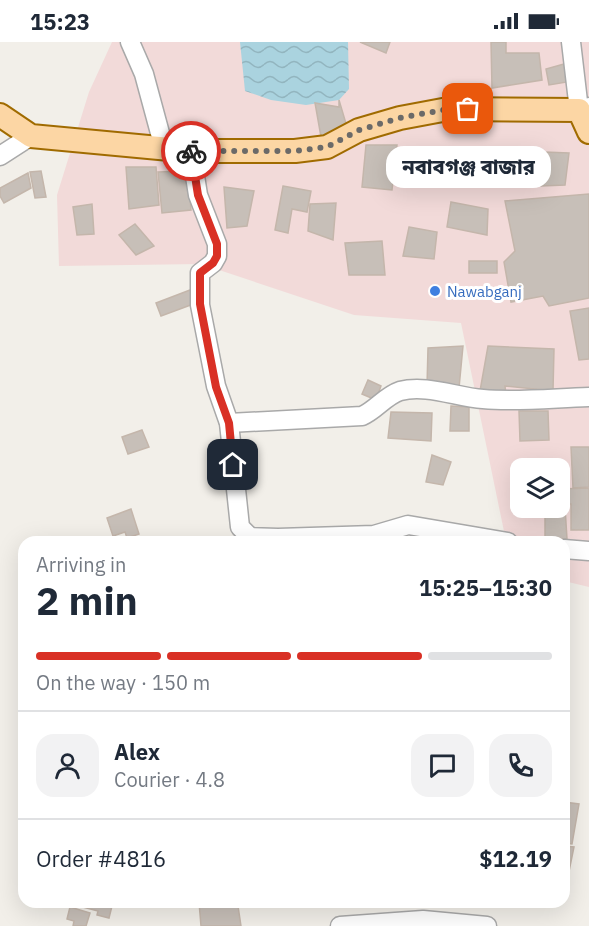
<!DOCTYPE html>
<html lang="en">
<head>
<meta charset="utf-8">
<style>
	body { margin:0; font-family:"IBM Plex Sans","Noto Sans Bengali",sans-serif; background:#f2f2f3; color:#1f2937; height:100vh; display:flex; flex-direction:column; font-size:22px; white-space:nowrap }
	* { box-sizing:border-box; margin:0 }
	p { font-size:20px; color:#747a83 }
	.icon { flex:none; width:33px; height:33px; fill:none; stroke:currentColor; stroke-width:2; stroke-linecap:round; stroke-linejoin:round }
	.map { position:relative; flex:1; overflow:hidden }
	.panel { position:absolute; left:18px; top:494px; width:552px; height:372px; display:flex; flex-direction:column; background:#fff; border-radius:18px; box-shadow:0 6px 24px #0002 }
	.panel>* { flex:none }
	.buttons { position:absolute; left:510px; top:416px; display:grid; gap:12px }
	.buttons a { display:grid; place-items:center; width:60px; height:60px; border-radius:12px; background:#fff; box-shadow:0 6px 24px #0002; font-size:30px }
	.pin { position:absolute; display:grid; place-items:center; width:51px; height:51px; color:#fff; margin:-26px; border-radius:12px; box-shadow:0 3px 9px #0006 }
	.courier { position:absolute; display:grid; place-items:center; width:60px; height:60px; margin:-30px; border:4px solid #d93025; border-radius:50%; background:#fff; color:#222; box-shadow:0 2px 8px #0007 }
	.bubble { position:absolute; height:42px; border-radius:18px; background:#fff; box-shadow:0 6px 24px #0002; font-size:20px; font-weight:800; line-height:42px; text-align:center }
	.headline em { font-style:normal; font-weight:800 }
	.headline div { display:flex; flex-direction:column-reverse }
	.headline { display:flex; align-items:center; justify-content:space-between; height:102px; padding:0 18px }
	h1 { font-size:39px; font-weight:800; line-height:45px }
	.bar { display:grid; grid-template-columns:repeat(4,1fr); gap:9px 6px; align-content:center; height:72px; padding:0 18px }
	.bar i { height:8px; border-radius:4px; background:#e0e1e3 }
	.bar .current { background:#d93025 }
	.bar p { grid-column:span 4 }
	.line { display:flex; align-items:center; gap:15px; padding:0 18px; border-top:2px solid #e0e1e3 }
	.line div { flex:1 }
	.round { display:grid; place-items:center; flex:none; width:63px; height:63px; border-radius:18px; background:#f2f2f3 }
	.status { display:flex; justify-content:space-between; align-items:center; height:42px; padding:0 30px; background:#fff; direction:ltr }
	.status svg { height:16px; fill:currentColor }
	.map>svg:first-child { display:block }
	.commercial { fill:#f2dad9; fill-rule:evenodd }
	.water { fill:url(#water-waves) }
	.building { fill:#c7bfb8; stroke:#c4b6ab; stroke-width:1.5 }
	.lines { fill:none; stroke-linecap:round; stroke-linejoin:round }
	.minor-casing { stroke:#a9a9a9; stroke-width:21 }
	.major-casing { stroke:#a06b00; stroke-width:26 }
	.minor { stroke:#fff; stroke-width:18 }
	.major { stroke:#fcd6a4; stroke-width:22 }
	.done { stroke:#6b6a68; stroke-width:6; stroke-dasharray:0 10.8 }
	.route { stroke:#d93025; stroke-width:8 }
	.shop-dot { fill:#3f7fe0; stroke:#fff; stroke-width:2 }
	.labels { text-anchor:middle; dominant-baseline:central; stroke-width:6; stroke-linejoin:round; paint-order:stroke }
	.shop-label { font-size:15px; fill:#366cbe; stroke:#fff; text-anchor:start }
</style>
</head>
<body>
<div class="status"><b>15:23</b><svg viewBox="0 0 49 12"><path d="M0 12V9h3v3zM5 12V6h3v6zM10 12V3h3v9zM15 12V0h3v12zM26 1h20v11H26zM47 4h2v5h-2z"/></svg></div>
<div class="map">
<svg width="589" height="884" viewBox="0 0 589 884">
	<defs>
		<pattern id="water-waves" width="16" height="10" patternUnits="userSpaceOnUse" patternTransform="scale(1.5)"><rect width="16" height="10" fill="#aad3df"/><path d="M0 5q4-4 8 0t8 0" fill="none" stroke="#92b5bf"/></pattern>
	</defs>
	<rect width="100%" height="100%" fill="#f2efe9"/>
	<path class="commercial" d="M112,0H589V545L564,539V500L506,499L461,281L354,273L201,222L59,224L57,153L89,50ZM520,426H560V465H520Z"/>
	<path class="water" d="M240,0H348L349,47L339,58L306,63L271,58L245,49Z"/>
	<g class="building">
		<path d="M360,0H390L386,11Z"/>
		<path d="M491,0H506V11H539L542,38L492,46Z"/>
		<path d="M564,22L567,40L549,43L546,27Z"/>
		<path d="M339,58L347,85L321,95L315,61L339,65Z"/>
		<path d="M366,103H397L392,148L362,145Z"/>
		<path d="M405,107L430,112V142L404,141Z"/>
		<path d="M544,110L569,111L565,143L541,144Z"/>
		<path d="M126,125H156L159,163L129,167Z"/>
		<path d="M41,129L46,155L35,156L30,130Z"/>
		<path d="M188,129L191,168L162,171L158,130Z"/>
		<path d="M28,131L31,146L4,161L0,154V146Z"/>
		<path d="M283,144L311,149L307,170L292,167L288,191L275,188Z"/>
		<path d="M224,145L254,149L247,184L227,186Z"/>
		<path d="M589,152V256L549,264L543,254L511,260L504,220L515,209L505,159Z"/>
		<path d="M451,160L488,167L487,193L447,185Z"/>
		<path d="M336,161L333,198L308,189L310,162Z"/>
		<path d="M92,162L94,192L77,193L73,165Z"/>
		<path d="M135,182L154,204L136,213L119,193Z"/>
		<path d="M409,185L437,190L434,217L403,214Z"/>
		<path d="M382,199L385,233H349L345,201Z"/>
		<rect x="469" y="219" width="28" height="12"/>
		<path d="M190,248L196,261L161,274L156,261Z"/>
		<path d="M589,266V317L579,318L570,269Z"/>
		<path d="M463,304L459,346L427,344L428,306Z"/>
		<path d="M488,304L554,307L553,349L505,344L506,353L480,349Z"/>
		<path d="M368,338L381,344L376,358L362,352Z"/>
		<path d="M451,364L469,365V389H450Z"/>
		<path d="M519,369H548L549,398L520,399Z"/>
		<path d="M391,370L432,371L431,399L388,396Z"/>
		<path d="M142,388L149,405L128,412L122,395Z"/>
		<path d="M571,405H589V445L573,446Z"/>
		<path d="M432,413L451,420L443,443L426,440Z"/>
		<path d="M560,426H562L561,447L589,446V488H571V462H560Z"/>
		<path d="M545,465H565L567,497H545Z"/>
		<path d="M131,467L139,492L127,496L125,490L113,494L107,476Z"/>
		<path d="M564,760L579,762L572,802L564,801Z"/>
		<path d="M564,804L574,805L566,844H564Z"/>
		<path d="M76,860H113L109,876L97,873L98,869L75,863Z"/>
		<path d="M199,860H220L221,865L238,864L241,884H201Z"/>
		<path d="M70,865L90,871L86,884H73L74,879L67,877Z"/>
	</g>
	<g class="lines">
		<g class="minor-casing">
			<g id="minor">
				<path d="M130,0L144,32L164,106"/>
				<path d="M571,0L579,68L589,65"/>
				<path d="M191,109L198,153L217,202V214L213,221L200,231V263L216,344L229,381L240,485L250,495L278,496L374,493L408,483L508,500"/>
				<path d="M0,114L31,94"/>
				<path d="M229,381L362,374C376,368 385,354 400,349C426,342 456,355 483,357C517,360 554,356 589,355"/>
				<path d="M564,507L589,509"/>
				<path d="M340,884L423,878L487,884"/>
			</g>
		</g>
		<g class="major-casing">
			<path id="major" d="M0,73L31,94L191,109H295L327,105L359,88L400,76L448,67L579,68L589,90"/>
		</g>
		<use href="#minor" class="minor"/>
		<use href="#major" class="major"/>
	</g>
	<g class="lines">
		<path class="done" d="M191,109H295L327,105L359,88L400,76L448,67H468"/>
		<path class="route" d="M191,109L198,153L217,202V214L213,221L200,231V262L216,345L229,381L233,423"/>
	</g>
	<circle class="shop-dot" cx="435" cy="249" r="6"/>
	<g class="labels">
		<g class="shop-label">
			<text x="447" y="249">Nawabganj</text>
		</g>
	</g>
</svg>
<div class="buttons">
<a><svg class="icon" aria-label="layers" viewBox="0 0 24 24"><path d="M12 4l9 5-9 5-9-5zM3 14l9 5 9-5"/></svg></a>
</div>
<div class="pin" style="left:468px;top:67px;background:#ea580c"><svg class="icon" aria-label="bag" viewBox="0 0 24 24"><path d="M5 8h14l-1 12H6zM9 8a3 3 0 0 1 6 0"/></svg></div>
<div class="pin" style="left:233px;top:423px;background:#1f2937"><svg class="icon" aria-label="home" viewBox="0 0 24 24"><path d="M3 11l9-7 9 7M6 9v11h12V9"/></svg></div>
<div class="courier" style="left:191px;top:109px"><svg class="icon" aria-label="bike" viewBox="0 0 24 24"><circle cx="6" cy="16" r="4"/><circle cx="18" cy="16" r="4"/><path d="M6 16l4-8h5l3 8M10 8l3 8H6M13 5h3"/></svg></div>
<div class="bubble" style="left:386px;top:104px;width:165px">নবাবগঞ্জ বাজার</div>
<section class="panel">
<div class="headline"><div><h1>2 min</h1><p>Arriving in</p></div><em>15:25–15:30</em></div>
<div class="bar"><i class="current"></i><i class="current"></i><i class="current"></i><i></i><p>On the way · 150 m</p></div>
<div class="line" style="height:108px"><a class="round"><svg class="icon" aria-label="person" viewBox="0 0 24 24"><circle cx="12" cy="8" r="4"/><path d="M4 21q1-7 8-7t8 7"/></svg></a><div><b>Alex</b><p>Courier · 4.8</p></div><a class="round"><svg class="icon" aria-label="chat" viewBox="0 0 24 24"><path d="M4 5h16v11H9l-5 4z"/></svg></a><a class="round"><svg class="icon" aria-label="phone" viewBox="0 0 24 24"><path d="M5 4h4l2 5-3 2q2 4 5 5l2-3 5 2v4C11 20 4 13 5 4z"/></svg></a></div>
<div class="line" style="height:78px"><div>Order #4816</div><b>$12.19</b></div>
</section>
</div>
</body>
</html>
